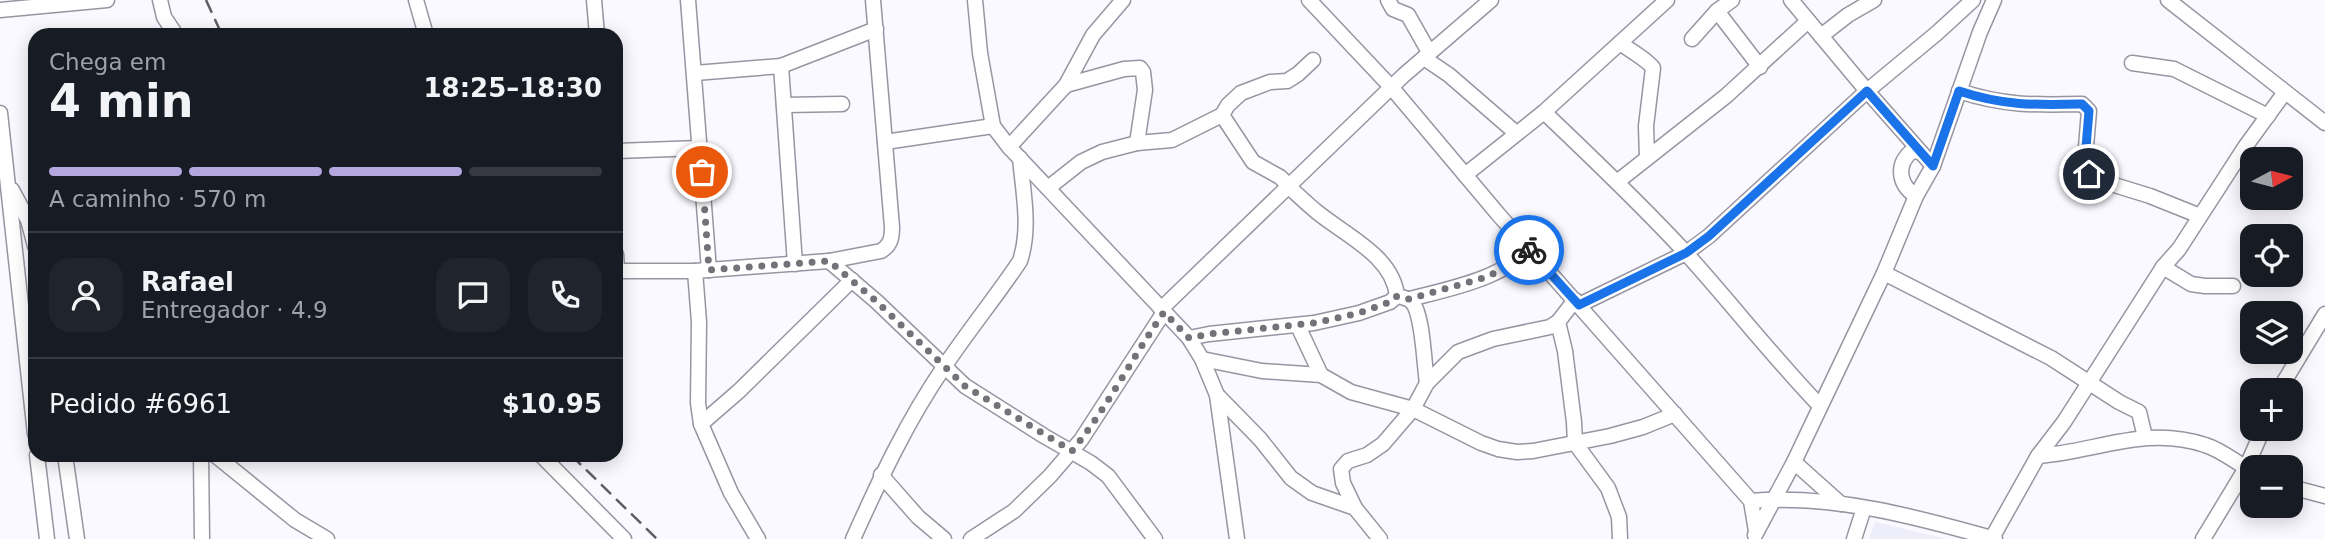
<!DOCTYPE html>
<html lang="pt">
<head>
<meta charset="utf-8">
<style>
	body { margin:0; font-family:"DejaVu Sans",sans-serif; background:#20242c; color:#f1f3f6; height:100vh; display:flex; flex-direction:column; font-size:26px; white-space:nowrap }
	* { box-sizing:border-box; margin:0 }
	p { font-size:23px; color:#9ea1a6 }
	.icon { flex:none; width:38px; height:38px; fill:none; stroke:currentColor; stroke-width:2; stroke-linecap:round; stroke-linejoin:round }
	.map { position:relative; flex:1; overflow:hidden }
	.side { position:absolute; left:28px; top:28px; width:595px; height:434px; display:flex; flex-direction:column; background:#171b24; border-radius:21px; box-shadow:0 4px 18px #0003 }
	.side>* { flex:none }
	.needle { width:46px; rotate:83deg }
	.tools { position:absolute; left:2240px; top:147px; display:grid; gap:14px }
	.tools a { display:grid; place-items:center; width:63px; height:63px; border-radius:14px; background:#171b24; box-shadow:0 4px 18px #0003; font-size:35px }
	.pin { position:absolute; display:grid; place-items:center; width:60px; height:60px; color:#fff; margin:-30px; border:4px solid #fff; border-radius:50%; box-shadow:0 2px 7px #0007 }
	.courier { position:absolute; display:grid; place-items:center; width:70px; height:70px; margin:-35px; border:5px solid #1a73e8; border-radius:50%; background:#fff; color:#222; box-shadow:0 2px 9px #0007 }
	.overview em { font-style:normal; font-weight:600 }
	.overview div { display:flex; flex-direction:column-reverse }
	.overview { display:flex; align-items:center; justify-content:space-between; height:119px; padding:0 21px }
	h1 { font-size:46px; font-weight:600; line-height:52px }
	.bar { display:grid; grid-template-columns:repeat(4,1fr); gap:10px 7px; align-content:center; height:84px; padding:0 21px }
	.bar i { height:9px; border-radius:5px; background:#363941 }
	.bar .active { background:#b4a6de }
	.bar p { grid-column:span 4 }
	.line { display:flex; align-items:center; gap:18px; padding:0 21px; border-top:2px solid #363941 }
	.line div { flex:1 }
	.round { display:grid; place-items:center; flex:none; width:74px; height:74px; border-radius:21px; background:#20242c }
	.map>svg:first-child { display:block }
	.built { fill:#eeedfa }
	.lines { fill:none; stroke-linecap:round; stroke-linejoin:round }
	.minor-casing { stroke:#9795a2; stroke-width:17 }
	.minor { stroke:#fff; stroke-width:14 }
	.rail { stroke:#5e5d62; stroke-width:2.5; stroke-dasharray:14 7; stroke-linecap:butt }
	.done { stroke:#737278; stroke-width:7; stroke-dasharray:0 12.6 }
	.route { stroke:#1a73e8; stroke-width:9 }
</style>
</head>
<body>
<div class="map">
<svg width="2325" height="539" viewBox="0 0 2325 539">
	<rect width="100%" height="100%" fill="#faf9ff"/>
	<path class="built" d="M1875,522L1947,539H1869Z"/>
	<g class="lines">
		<g class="minor-casing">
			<g id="minor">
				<path d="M160,0L164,17L176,35"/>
				<path d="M416,0L426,35"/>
				<path d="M594,0L597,35"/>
				<path d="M688,0L709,270"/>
				<path d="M975,0L980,53L993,126L1009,147L1189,338L1202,359L1217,395L1237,539"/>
				<path d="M1309,0L1392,88L1498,214L1751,501L1756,531"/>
				<path d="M1388,0L1393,9L1408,15L1429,52"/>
				<path d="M1791,0L1867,91L1933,166"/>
				<path d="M2168,0L2325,123"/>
				<path d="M0,10L107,0"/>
				<path d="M1717,11L1760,67"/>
				<path d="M1821,36L1848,15L1874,0"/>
				<path d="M1692,39L1717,11L1732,0"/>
				<path d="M1620,43C1628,49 1648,60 1653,68L1646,126L1647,158"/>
				<path d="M1424,58L1449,75L1516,133"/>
				<path d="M2132,63L2174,69L2268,116"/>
				<path d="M781,66L795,264"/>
				<path d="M695,73L781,66L876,29"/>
				<path d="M1066,85L1124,69L1140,68L1143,72L1145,90L1137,143"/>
				<path d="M1959,91C2004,106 2036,105 2082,104L2089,111L2085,159L2089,174L2095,179L2150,196L2200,216"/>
				<path d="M784,105L842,104"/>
				<path d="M1544,112C1592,158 1640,203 1685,252C1731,303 1773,357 1820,406"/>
				<path d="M0,113L35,434"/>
				<path d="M1222,115L1253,162L1280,177L1289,186"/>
				<path d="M885,142L993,126"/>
				<path d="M1009,147L1066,85L1093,35L1123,0"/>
				<path d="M616,151L700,148"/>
				<path d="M1465,175L1544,112L1667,0"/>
				<path d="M1617,182L1726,96L1808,21"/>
				<path d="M1288,186C1298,195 1307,204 1317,212C1345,235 1393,256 1397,296C1402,297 1408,298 1412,302C1423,314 1424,364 1427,383"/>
				<path d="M1048,188L1081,162L1102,152L1137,143L1172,140L1222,115L1228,105L1241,93L1270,82L1287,81L1298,74L1313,60"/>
				<path d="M12,190L28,220L35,246"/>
				<path d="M1916,196C1899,185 1895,165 1912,151L1920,152"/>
				<path d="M616,254L617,271"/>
				<path d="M829,261L876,301L965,386L1044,436L1091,463L1108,476L1155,539"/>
				<path d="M2163,267L2191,284L2205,286H2233"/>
				<path d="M616,271H695L829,261L881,251C891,245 892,237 892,227L873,0"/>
				<path d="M695,271L699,322L698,403L701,424L731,493L758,539"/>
				<path d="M1884,273L2051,358L2119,402L2139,412L2145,437"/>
				<path d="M1410,299C1448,289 1502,279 1529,249"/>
				<path d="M1579,305L1686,253L1709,236L1867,91L1937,33L1973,0"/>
				<path d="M1161,309L1404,75L1491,0"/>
				<path d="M1558,322L1565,351L1574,422L1575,443L1608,488L1619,517L1620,539"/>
				<path d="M1298,326L1321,375"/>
				<path d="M1189,338L1209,334L1314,323L1359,313L1390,302L1397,296"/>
				<path d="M1202,359L1262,371L1321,375L1351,392L1413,409L1481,443L1498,449L1517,452L1533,451L1610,436L1643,427L1675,414"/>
				<path d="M2279,390L2325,314"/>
				<path d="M1217,395L1260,439L1291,478L1312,493L1355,508L1380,539"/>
				<path d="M701,424L739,391L852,280"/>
				<path d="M37,455L47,539"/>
				<path d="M65,455L77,539"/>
				<path d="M201,455L202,539"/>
				<path d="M215,455L295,520L327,539"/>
				<path d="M541,455L624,539"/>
				<path d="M2038,456C2095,452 2146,425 2205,445C2222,450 2236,463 2252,471"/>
				<path d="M1794,462L1841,504"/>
				<path d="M881,475L918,517L944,539"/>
				<path d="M2291,487L2325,496"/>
				<path d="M1751,501C1833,494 1917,517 1995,539"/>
				<path d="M1355,508L1343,483L1341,469L1348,461L1367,455L1383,444L1413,409L1427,383L1458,352L1493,339L1550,327L1558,322L1575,300"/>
				<path d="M1755,535L1794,462L1884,273L1916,196L1933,166L1980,32L1994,0"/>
				<path d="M1992,538L2038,456L2064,422L2163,267L2179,249L2245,147L2285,92"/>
				<path d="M853,539C880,479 907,421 944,367C968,331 996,297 1020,261C1031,228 1023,192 1020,158"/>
				<path d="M971,539L1014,511L1050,476L1081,440L1164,312"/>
				<path d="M1854,539L1864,508"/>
				<path d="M2203,539L2246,468L2263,429"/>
			</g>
		</g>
		<use href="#minor" class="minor"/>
		<g class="rail">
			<path d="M206,0L222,35"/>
			<path d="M571,455L657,539"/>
		</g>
	</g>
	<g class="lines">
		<path class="done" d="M702,172L709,270L829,261L876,301L965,386L1072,451C1107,408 1132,358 1164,312L1189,338L1209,334L1314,323L1359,313L1390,302L1397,296L1409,299L1480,279L1505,269L1529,250"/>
		<path class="route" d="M1529,250L1579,305L1686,253L1709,236L1867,91L1933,166L1959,91C2004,106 2036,105 2082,104L2089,111L2085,159L2089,174"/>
	</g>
</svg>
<div class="tools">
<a><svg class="needle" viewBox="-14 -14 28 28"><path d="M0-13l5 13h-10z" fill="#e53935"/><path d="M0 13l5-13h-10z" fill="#9ea1a6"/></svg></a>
<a><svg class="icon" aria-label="locate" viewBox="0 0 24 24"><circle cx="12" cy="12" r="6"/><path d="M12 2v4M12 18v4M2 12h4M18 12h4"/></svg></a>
<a><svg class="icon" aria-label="layers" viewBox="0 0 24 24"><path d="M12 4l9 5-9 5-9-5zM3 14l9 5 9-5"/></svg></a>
<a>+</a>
<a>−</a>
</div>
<div class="pin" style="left:702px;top:172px;background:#ea580c"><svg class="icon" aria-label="bag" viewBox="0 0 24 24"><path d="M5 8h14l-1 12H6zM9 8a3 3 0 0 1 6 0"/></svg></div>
<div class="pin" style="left:2089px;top:174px;background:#1f2937"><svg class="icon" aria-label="home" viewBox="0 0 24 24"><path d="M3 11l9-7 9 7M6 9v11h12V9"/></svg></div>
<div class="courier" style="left:1529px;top:250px"><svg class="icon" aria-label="bike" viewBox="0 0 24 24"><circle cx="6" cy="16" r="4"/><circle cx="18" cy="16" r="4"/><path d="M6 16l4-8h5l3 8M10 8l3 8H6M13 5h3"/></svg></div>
<section class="side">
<div class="overview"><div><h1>4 min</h1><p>Chega em</p></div><em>18:25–18:30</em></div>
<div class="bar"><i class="active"></i><i class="active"></i><i class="active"></i><i></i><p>A caminho · 570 m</p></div>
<div class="line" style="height:126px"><a class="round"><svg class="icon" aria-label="person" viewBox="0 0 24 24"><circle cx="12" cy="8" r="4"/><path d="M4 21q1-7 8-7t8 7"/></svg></a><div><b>Rafael</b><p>Entregador · 4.9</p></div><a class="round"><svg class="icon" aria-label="chat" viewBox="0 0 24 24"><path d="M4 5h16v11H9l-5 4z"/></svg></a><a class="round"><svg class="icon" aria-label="phone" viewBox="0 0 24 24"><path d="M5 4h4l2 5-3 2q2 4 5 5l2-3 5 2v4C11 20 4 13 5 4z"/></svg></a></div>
<div class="line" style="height:91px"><div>Pedido #6961</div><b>$10.95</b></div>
</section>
</div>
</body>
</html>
